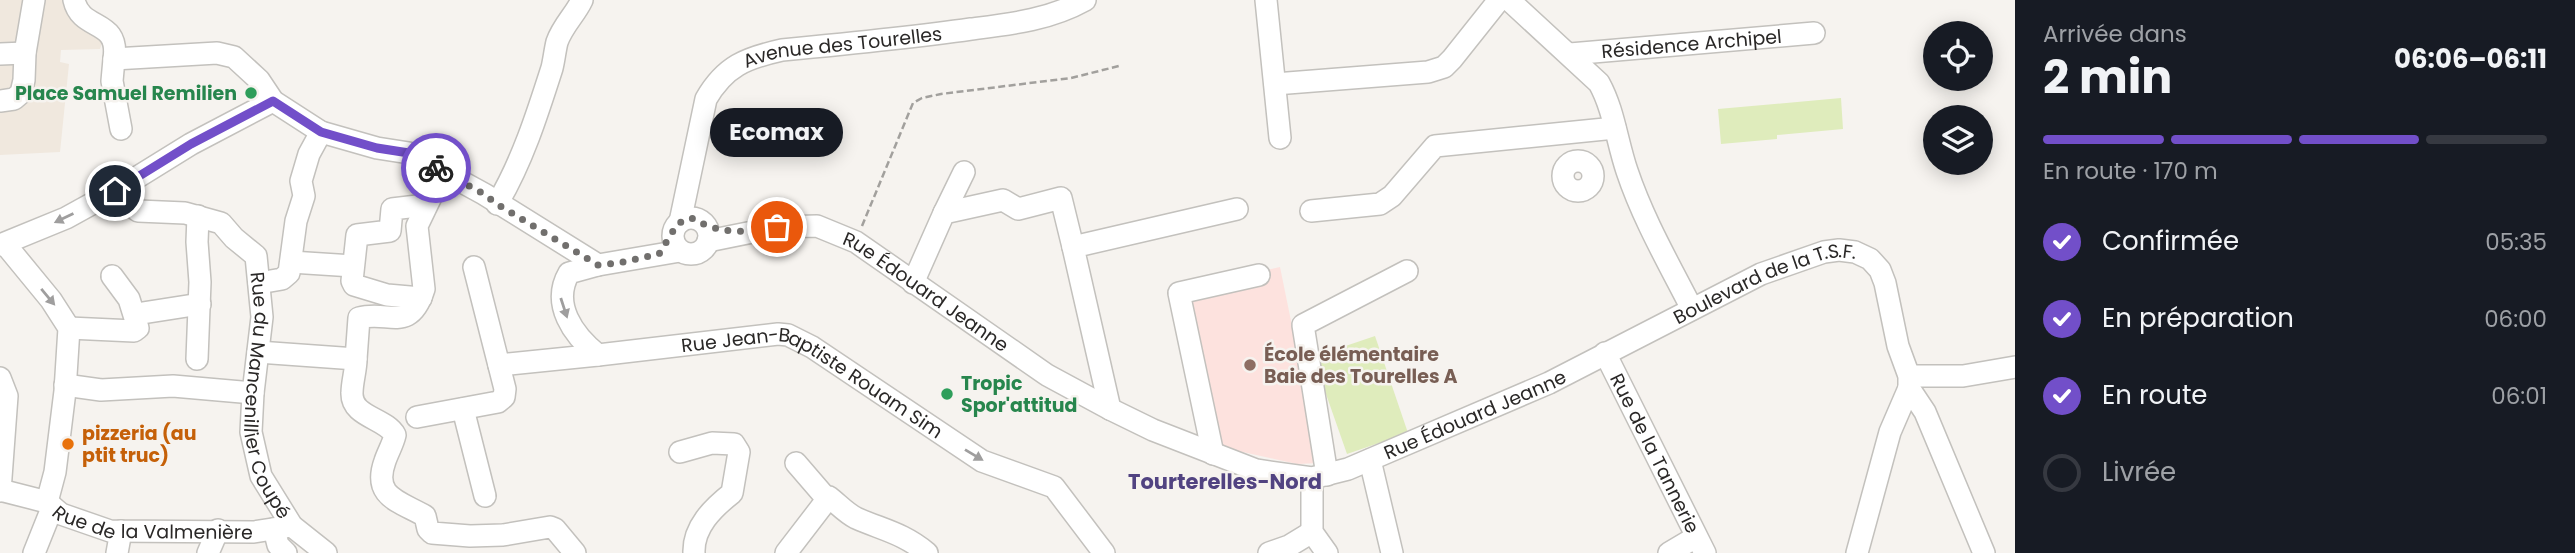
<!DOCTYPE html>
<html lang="fr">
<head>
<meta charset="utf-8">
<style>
	body { margin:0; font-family:Poppins,sans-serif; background:#20242c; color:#f1f3f6; height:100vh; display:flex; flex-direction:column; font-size:26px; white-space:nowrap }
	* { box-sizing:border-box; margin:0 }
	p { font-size:23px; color:#9ea1a6 }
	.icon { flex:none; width:38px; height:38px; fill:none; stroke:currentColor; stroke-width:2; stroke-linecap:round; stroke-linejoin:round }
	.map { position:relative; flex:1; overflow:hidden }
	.details { display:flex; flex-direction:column; background:#171b24; width:560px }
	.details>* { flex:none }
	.buttons { position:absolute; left:1923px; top:21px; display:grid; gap:14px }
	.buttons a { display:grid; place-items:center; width:70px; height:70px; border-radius:50%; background:#171b24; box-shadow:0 4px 18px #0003; font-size:35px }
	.pin { position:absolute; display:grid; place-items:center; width:60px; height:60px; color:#fff; margin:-30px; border:4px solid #fff; border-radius:50%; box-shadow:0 2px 7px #0007 }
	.courier { position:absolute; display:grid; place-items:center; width:70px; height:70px; margin:-35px; border:5px solid #724fc9; border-radius:50%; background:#fff; color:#222; box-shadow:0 2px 9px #0007 }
	.bubble { position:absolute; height:49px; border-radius:24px; background:#171b24; box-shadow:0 4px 18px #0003; font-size:23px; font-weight:700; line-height:49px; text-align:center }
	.headline em { font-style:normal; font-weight:700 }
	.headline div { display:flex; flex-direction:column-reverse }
	.headline { display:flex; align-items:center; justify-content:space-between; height:119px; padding:0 28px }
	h1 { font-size:46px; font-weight:700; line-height:52px }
	.bar { display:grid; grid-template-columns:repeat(4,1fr); gap:10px 7px; align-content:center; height:84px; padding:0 28px }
	.bar i { height:9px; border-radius:5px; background:#363941 }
	.bar .on { background:#724fc9 }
	.bar p { grid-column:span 4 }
	ol { padding:0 28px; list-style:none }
	li { display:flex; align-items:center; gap:21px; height:77px }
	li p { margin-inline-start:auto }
	li .icon { padding:7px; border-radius:50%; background:#724fc9; color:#fff; stroke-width:4 }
	li:last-child { color:#9ea1a6 }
	li i { width:38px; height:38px; border:4px solid #363941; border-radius:50% }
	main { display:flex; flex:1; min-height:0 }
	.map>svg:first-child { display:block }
	.built { fill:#f0e8de }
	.education { fill:#fde2de }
	.green { fill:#dfecbc }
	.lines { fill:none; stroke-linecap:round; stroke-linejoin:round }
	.minor-casing { stroke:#c3c1bd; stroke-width:24 }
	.path { stroke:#a2a09d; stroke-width:2.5; stroke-dasharray:7 3.5; stroke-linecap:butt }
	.minor { stroke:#fff; stroke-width:21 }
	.oneway { fill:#9f9e9e }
	.done { stroke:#716f6d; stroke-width:7; stroke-dasharray:0 12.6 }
	.route { stroke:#724fc9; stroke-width:9 }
	.leisure-dot { fill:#2e9e5b; stroke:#f6f3ef; stroke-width:2.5 }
	.education-dot { fill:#8d6e63; stroke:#f6f3ef; stroke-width:2.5 }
	.food-dot { fill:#e8710a; stroke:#f6f3ef; stroke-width:2.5 }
	.labels { text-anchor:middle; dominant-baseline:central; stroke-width:5; stroke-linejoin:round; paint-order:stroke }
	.street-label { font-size:19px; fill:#2a2827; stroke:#f6f3ef }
	.leisure-label { font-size:19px; font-weight:bold; fill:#27864d; stroke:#f6f3ef; text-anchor:end }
	.education-label { font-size:19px; font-weight:bold; fill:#785e54; stroke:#f6f3ef; text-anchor:start }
	.food-label { font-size:19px; font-weight:bold; fill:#c56008; stroke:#f6f3ef; text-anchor:start }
	.neighbourhood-label { font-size:21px; font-weight:bold; fill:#514381; stroke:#f6f3ef }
</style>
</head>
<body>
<main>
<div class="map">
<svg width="2015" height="553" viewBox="0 0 2015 553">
	<rect width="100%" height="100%" fill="#f6f3ef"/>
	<path class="built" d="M0,0H68L103,40L100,49L61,50L60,62L69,64L60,152L0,155Z"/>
	<path class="education" d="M1280,267L1320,463L1297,464L1225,448L1217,441L1182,289Z"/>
	<g class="green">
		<path d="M1841,98L1843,129L1777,135V139L1721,144L1718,109Z"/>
		<path d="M1375,336L1408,433L1347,454L1313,357Z"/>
	</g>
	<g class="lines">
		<g class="minor-casing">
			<g id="minor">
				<path d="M74,0C81,32 120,18 114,59"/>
				<path d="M1266,0L1280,138"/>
				<path d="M1509,0L1599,83C1614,110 1617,142 1627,171C1643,219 1669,264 1692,309"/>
				<path d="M0,54L25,53"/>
				<path id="s1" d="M1570,54L1814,33"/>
				<path d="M1275,84L1428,72L1444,67L1452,59L1499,0"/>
				<path d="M0,101L14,99L21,93L24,80L25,53L34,0"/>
				<path d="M121,129L112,81L114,59L217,53L234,57L259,80L273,101L321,132L377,148L409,153L484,194L598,265L680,251"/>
				<circle cx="1578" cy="176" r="15"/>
				<path id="s2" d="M115,191L138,211L185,213L221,223L234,238L256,256L262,317L253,393L251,432L261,476L292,526L326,553"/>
				<path d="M497,204C522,162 537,115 552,68C554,60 555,50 557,42C563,25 575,15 582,0"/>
				<path d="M1311,211L1380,204L1392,196L1435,146L1615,128"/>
				<path d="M944,213L964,172"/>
				<circle cx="691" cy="236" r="18"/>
				<path id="s3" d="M680,222L706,99C725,66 746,58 782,50C845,44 908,38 971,29C1011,24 1049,20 1085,0"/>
				<path id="s4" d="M708,241L777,227L817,226L856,242L1047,375L1110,409L1153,430L1256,470L1312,478L1348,469L1549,383L1761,274L1824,252L1839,250L1855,252L1870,259L1880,270L1885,283L1898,346L1909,376V388L1925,412L1984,553"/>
				<path d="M5,244L51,300L69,328L65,391L55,472L47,502"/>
				<path d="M0,245L66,218L115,191L191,144L273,101"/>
				<path d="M291,262L353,266"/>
				<path id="s5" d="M598,265L569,273C551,304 573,335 598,355L778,334L788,335L812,347L982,461L1054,487L1104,553"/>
				<path d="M259,283L282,279L289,273L296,221L304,196L301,181L309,154L321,132"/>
				<path d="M913,283L944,213L1003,200L1018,209L1061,198L1073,247"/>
				<path d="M421,298L387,295L354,285L352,281L357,235L390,231L392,209L426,205"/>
				<path d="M136,314L200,304"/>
				<path d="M69,328L134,331L138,328L129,299L112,276"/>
				<path d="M258,352L356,359C356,370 352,382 352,393C351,417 386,418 395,435C393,444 388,452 385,461C372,497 399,501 425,516L428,529L432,533L470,536L503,535L550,527L555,529L575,553"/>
				<path id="s6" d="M1605,353L1705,553"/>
				<path d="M197,359L200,282L197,242L198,216"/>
				<path d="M356,359L359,318C389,310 410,334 424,289L417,226L443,172"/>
				<path d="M499,365L598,355"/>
				<path d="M1909,376H1963L2015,367"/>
				<path d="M0,378L7,396L0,491"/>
				<path d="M65,385L101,390L173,386L253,393"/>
				<path d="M463,409L485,496"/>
				<path d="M1110,409L1073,247L1237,209"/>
				<path d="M417,417L498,402L504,397L505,389L474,267"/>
				<path d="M680,452L712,443L734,444L739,452L732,493C713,508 693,527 694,553"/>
				<path d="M1213,454L1179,293L1259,275"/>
				<path d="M1370,460L1392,553"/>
				<path d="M796,463L827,499"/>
				<path d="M1327,475L1303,325L1407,271"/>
				<path d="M1312,478V532L1327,553"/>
				<path d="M0,490L47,502"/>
				<path id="s7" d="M47,502L61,514L110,531L254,532L292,526"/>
				<path d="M274,529L278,545L286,553"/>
				<path d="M34,553L52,508"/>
				<path d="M117,553L121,531"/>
				<path d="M208,553L218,530"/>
				<path d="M786,553L829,497C838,504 846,513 856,518C883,530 903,533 927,553"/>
				<path d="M1269,553L1289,546L1312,532"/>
				<path d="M1669,553L1696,537"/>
				<path d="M1857,553L1890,432L1909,388"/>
			</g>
		</g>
		<path class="path" d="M862,226L913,103L922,98L941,94L1071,78L1119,66"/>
		<use href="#minor" class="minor"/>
	</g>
	<defs><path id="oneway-solid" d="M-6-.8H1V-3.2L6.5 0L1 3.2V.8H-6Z" transform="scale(1.75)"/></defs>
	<g class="oneway">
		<use href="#oneway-solid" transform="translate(64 218) rotate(154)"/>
		<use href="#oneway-solid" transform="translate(48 297) rotate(50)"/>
		<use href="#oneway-solid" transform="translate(564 308) rotate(72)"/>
		<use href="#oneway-solid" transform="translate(974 455) rotate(31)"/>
	</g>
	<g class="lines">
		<path class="done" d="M436,168L484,194L497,204L598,265L619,263L659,254C665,246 674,226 681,222C693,212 700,225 711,227C734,234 753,231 777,227"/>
		<path class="route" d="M115,191L191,144L273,101L321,132L377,148L409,153L436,168"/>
	</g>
	<g class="leisure-dot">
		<circle cx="251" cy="93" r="7"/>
		<circle cx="947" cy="394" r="7"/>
	</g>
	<circle class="education-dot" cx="1250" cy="365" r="7"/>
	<circle class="food-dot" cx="68" cy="444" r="7"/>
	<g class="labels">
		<g class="street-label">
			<text stroke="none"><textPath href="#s1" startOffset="122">Résidence Archipel</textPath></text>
			<text stroke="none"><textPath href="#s3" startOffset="280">Avenue des Tourelles</textPath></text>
			<text stroke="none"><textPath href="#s4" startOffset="1167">Boulevard de la T.S.F.</textPath></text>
			<text stroke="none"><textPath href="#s4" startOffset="238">Rue Édouard Jeanne</textPath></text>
			<text stroke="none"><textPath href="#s5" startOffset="354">Rue Jean-Baptiste Rouam Sim</textPath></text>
			<text stroke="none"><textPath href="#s2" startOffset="306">Rue du Mancenillier Coupé</textPath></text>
			<text stroke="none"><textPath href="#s4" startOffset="847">Rue Édouard Jeanne</textPath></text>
			<text stroke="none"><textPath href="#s6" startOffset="112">Rue de la Tannerie</textPath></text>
			<text stroke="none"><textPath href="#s7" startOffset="112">Rue de la Valmenière</textPath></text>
		</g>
		<g class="leisure-label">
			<text x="237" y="93">Place Samuel Remilien</text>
			<text x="961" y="383" text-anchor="start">Tropic<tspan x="961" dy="22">Spor'attitud</tspan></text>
		</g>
		<g class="education-label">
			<text x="1264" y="354">École élémentaire<tspan x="1264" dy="22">Baie des Tourelles A</tspan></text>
		</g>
		<g class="food-label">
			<text x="82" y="433">pizzeria (au<tspan x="82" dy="22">ptit truc)</tspan></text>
		</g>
		<g class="neighbourhood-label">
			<text x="1225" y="481">Tourterelles-Nord</text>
		</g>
	</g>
</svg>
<div class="buttons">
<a><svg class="icon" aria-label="locate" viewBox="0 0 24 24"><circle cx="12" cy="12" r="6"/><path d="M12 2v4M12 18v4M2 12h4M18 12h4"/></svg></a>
<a><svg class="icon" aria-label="layers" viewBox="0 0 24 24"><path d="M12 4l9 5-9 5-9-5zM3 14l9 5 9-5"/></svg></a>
</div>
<div class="pin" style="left:777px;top:227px;background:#ea580c"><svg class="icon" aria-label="bag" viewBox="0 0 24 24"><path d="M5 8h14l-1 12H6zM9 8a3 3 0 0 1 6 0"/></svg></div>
<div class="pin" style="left:115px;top:191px;background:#1f2937"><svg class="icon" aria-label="home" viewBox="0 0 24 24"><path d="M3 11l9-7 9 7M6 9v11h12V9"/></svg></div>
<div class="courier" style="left:436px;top:168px"><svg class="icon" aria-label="bike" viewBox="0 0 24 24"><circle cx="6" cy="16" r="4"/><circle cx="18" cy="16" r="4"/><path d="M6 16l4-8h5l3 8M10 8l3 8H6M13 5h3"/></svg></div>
<div class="bubble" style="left:710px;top:108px;width:133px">Ecomax</div>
</div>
<section class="details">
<div class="headline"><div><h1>2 min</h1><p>Arrivée dans</p></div><em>06:06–06:11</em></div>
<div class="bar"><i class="on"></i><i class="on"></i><i class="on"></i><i></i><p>En route · 170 m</p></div>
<ol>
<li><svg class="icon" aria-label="check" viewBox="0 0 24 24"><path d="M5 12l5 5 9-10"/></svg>Confirmée<p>05:35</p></li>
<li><svg class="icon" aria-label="check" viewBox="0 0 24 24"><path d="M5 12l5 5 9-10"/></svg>En préparation<p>06:00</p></li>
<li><svg class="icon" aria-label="check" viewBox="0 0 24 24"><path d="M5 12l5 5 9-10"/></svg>En route<p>06:01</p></li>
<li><i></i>Livrée</li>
</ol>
</section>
</main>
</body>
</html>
